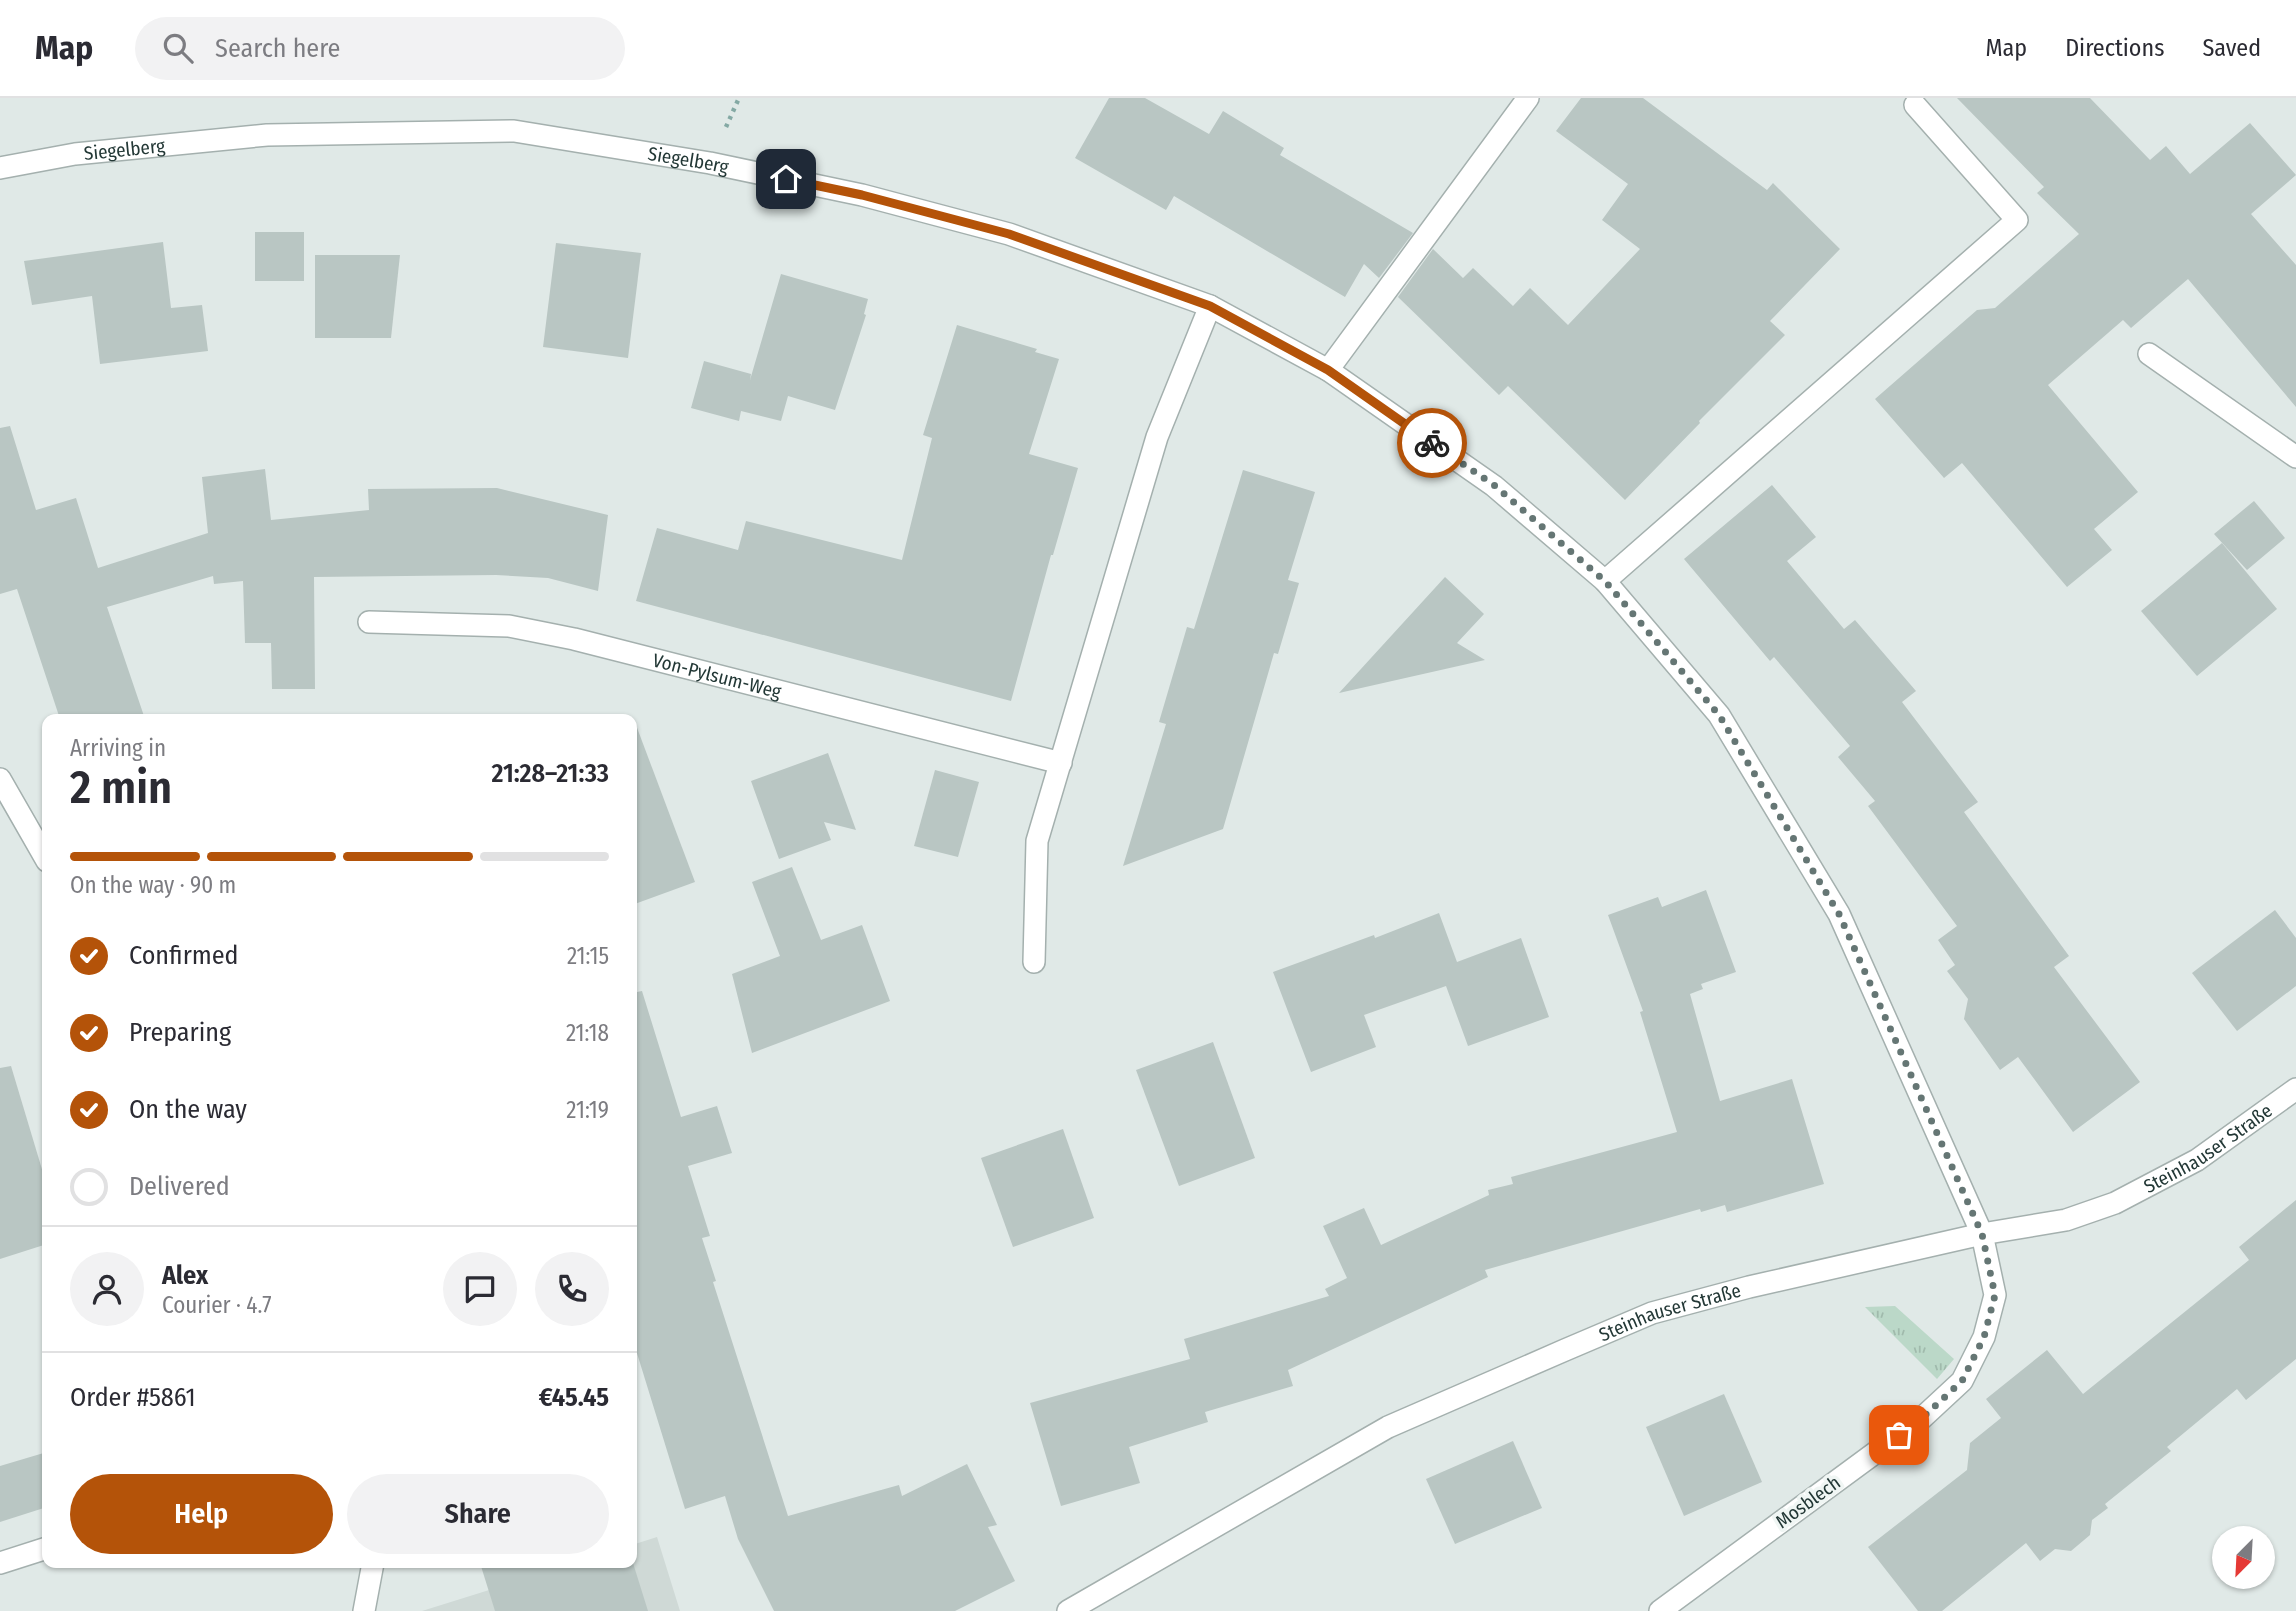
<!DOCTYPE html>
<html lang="en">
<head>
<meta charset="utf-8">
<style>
	body { margin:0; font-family:"Fira Sans Condensed",sans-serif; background:#f2f2f3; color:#2b2b33; height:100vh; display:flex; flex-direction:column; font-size:26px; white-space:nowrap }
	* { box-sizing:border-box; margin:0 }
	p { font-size:23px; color:#7c7c81 }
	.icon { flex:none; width:38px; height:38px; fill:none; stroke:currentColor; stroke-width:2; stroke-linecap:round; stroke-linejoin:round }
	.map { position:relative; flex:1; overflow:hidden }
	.panel { position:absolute; left:42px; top:616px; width:595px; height:854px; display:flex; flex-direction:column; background:#fff; border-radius:14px; box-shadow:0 2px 5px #0004 }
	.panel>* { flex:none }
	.needle { width:46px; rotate:204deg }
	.tools { position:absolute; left:2212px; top:1428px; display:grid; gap:14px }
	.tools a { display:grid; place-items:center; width:63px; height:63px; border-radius:50%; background:#fff; box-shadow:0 2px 5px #0004; font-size:35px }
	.pin { position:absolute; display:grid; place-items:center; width:60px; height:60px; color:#fff; margin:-30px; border-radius:14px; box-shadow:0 4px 10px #0006 }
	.courier { position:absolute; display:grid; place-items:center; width:70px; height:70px; margin:-35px; border:5px solid #b45309; border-radius:50%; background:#fff; color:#222; box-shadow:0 2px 9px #0007 }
	.headline em { font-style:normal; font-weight:600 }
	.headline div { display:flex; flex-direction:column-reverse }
	.headline { display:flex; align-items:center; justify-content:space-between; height:119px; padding:0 28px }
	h1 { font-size:46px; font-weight:600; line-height:52px }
	.bar { display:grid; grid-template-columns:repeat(4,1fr); gap:10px 7px; align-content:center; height:84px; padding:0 28px }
	.bar i { height:9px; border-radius:5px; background:#e1e1e2 }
	.bar .active { background:#b45309 }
	.bar p { grid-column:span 4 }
	.line { display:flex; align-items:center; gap:18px; padding:0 28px; border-top:2px solid #e1e1e2 }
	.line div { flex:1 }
	.round { display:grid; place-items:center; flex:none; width:74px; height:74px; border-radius:37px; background:#f2f2f3 }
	ol { padding:0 28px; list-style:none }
	li { display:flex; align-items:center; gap:21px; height:77px }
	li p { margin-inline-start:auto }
	li .icon { padding:7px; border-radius:50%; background:#b45309; color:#fff; stroke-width:4 }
	li:last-child { color:#7c7c81 }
	li i { width:38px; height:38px; border:4px solid #e1e1e2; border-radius:50% }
	.action { display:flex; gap:14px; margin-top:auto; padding:14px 28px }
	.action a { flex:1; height:80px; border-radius:42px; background:#b45309; color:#fff; font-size:28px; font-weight:600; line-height:80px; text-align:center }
	.action a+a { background:#f2f2f3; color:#2b2b33 }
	header { display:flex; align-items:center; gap:42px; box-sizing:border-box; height:98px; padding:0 35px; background:#fff; border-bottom:2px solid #e1e1e2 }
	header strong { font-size:33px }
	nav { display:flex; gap:38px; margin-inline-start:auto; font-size:24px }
	.search { width:490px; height:63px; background:#f2f2f3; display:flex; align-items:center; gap:18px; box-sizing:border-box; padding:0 24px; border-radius:38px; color:#7c7c81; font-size:26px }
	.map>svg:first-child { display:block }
	.built { fill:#cfd9d6 }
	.grass { fill:url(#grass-tufts) }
	.building { fill:#b9c6c3 }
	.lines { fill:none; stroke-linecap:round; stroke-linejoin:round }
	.minor-casing { stroke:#a4b0ae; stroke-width:24 }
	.path { stroke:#84a9a4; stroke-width:4.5; stroke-dasharray:3.5 5; stroke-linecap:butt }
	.minor { stroke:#fff; stroke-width:21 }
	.done { stroke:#657674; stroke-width:7; stroke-dasharray:0 12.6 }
	.route { stroke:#b45309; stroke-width:9 }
	.labels { text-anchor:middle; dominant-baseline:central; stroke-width:7; stroke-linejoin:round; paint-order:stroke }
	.street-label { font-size:19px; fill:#233836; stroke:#f0f6f4 }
</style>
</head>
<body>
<header>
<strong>Map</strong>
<div class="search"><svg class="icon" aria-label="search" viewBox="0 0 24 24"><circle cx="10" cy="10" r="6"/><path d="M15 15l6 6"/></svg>Search here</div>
<nav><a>Map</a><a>Directions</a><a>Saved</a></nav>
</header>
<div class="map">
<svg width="2296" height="1513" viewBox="0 0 2296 1513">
	<defs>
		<pattern id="grass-tufts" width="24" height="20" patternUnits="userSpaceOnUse" patternTransform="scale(1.75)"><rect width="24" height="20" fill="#bbd8c8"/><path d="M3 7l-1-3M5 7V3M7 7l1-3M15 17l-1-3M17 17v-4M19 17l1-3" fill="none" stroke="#a0baac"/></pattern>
	</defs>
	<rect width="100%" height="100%" fill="#e0e9e7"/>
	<path class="built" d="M657,1439L680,1513H422L576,1465H632V1447Z"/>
	<path class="grass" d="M1895,1208L1954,1261L1937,1281L1865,1209Z"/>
	<g class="building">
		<path d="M1109,0H1145L1209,36L1223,13L1284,50L1280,57L1413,135L1379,180L1364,166L1345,199L1174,98L1166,112L1075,60Z"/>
		<path d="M1581,0H1643L1767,92L1773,85L1840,151L1770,223L1785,237L1699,323L1700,325L1625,402L1508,288L1499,297L1398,199L1433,151L1463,180L1473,170L1513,208L1530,190L1568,227L1640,151L1602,122L1628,86L1556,33Z"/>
		<path d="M1957,0H2090L2150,62L2166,48L2190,76L2250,25L2296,77L2251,116L2296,167V309L2188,181L2131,230L2123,222L2048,287L2138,394L2094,431L2112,452L2067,489L1962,365L1944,380L1875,301L1977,212L1995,210L2079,136L2037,95L2044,89Z"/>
		<rect x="255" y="134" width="49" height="49"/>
		<path d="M163,144L171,210L202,207L208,253L100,266L92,198L32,207L24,163Z"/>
		<path d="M556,145L641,155L628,260L543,249Z"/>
		<path d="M315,157H400L391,240H315Z"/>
		<path d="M781,176L868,201L864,216L866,217L835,312L788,298L781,323L741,313L739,323L691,310L704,263L751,276L750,282Z"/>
		<path d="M957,227L1037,251L1035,254L1059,261L1029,356L1078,370L1053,457H1051L1011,603L636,503L657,430L738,452L746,423L902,462L932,340L923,337Z"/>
		<path d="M10,328L36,412L76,400L98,470L208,435L202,379L265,371L271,422L369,412L368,391L497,390L608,417L598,493L548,480L496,477L314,479L315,591H272L271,545H245L243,483L214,486L213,478L107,509L145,621H60L17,491L0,496V330Z"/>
		<path d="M1243,372L1315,394L1288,482L1299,485L1278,556L1274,555L1223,731L1123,768L1166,626L1159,624L1187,529L1194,531Z"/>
		<path d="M1772,387L1816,439L1787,463L1844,531L1855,522L1916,593L1902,604L1978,704L1964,714L2069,858L2054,869L2140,984L2073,1034L2018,959L2000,972L1964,921L1968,901L1947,873L1955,867L1938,842L1957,828L1868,708L1875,703L1838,659L1850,648L1774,559L1770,563L1684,461Z"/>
		<path d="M2254,403L2285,440L2247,472L2214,436Z"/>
		<path d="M2222,445L2277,511L2197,578L2141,513Z"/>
		<path d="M1445,479L1484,516L1457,545L1485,562L1339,595Z"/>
		<path d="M636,627L695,784L632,807V628Z"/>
		<path d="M828,655L856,732L824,724L831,742L779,761L751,683Z"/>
		<path d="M935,672L979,684L958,759L914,748Z"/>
		<path d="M792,769L821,842L862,827L890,903L752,955L732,876L780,858L752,784Z"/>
		<path d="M1706,792L1736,874L1701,886L1703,891L1690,896L1720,1003L1792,981L1824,1086L1727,1114L1725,1107L1701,1114L1700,1111L1485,1172L1488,1179L1288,1272L1293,1288L1205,1314L1208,1324L1129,1349L1140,1385L1061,1408L1030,1305L1190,1261L1184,1241L1329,1198L1325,1191L1347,1180L1323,1128L1364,1110L1381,1147L1489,1097L1488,1092L1513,1086L1511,1079L1677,1034L1640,914L1643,913L1608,817L1658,799L1662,809Z"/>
		<path d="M2275,812L2296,840V888L2237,933L2192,875Z"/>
		<path d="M1439,815L1457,864L1521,840L1549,919L1468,948L1446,888L1364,917L1376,949L1311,974L1273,874L1374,837L1375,840Z"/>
		<path d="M642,893L681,1019L717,1008L732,1055L688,1068L710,1138L702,1140L716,1183L713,1184L788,1418L899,1387L902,1398L967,1366L997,1427L988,1429L1015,1483L955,1513H774L738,1441L725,1398L685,1411L632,1239V895Z"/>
		<path d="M1213,944L1255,1060L1179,1088L1136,972Z"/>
		<path d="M11,968L47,1088V1146L0,1161V970Z"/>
		<path d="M1063,1031L1094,1120L1013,1149L981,1060Z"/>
		<path d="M2296,1102V1261L2246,1302L2237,1291L2167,1349L2171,1353L2105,1406L2108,1410L2092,1422L2090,1437L2071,1453L2055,1451L2040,1463L2026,1445L1942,1513H1918L1868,1449L1967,1372L1970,1345L2001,1320L1986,1301L2047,1252L2083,1296L2249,1162L2239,1149Z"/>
		<path d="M1724,1296L1762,1384L1684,1418L1646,1329Z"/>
		<path d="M1513,1343L1542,1410L1455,1446L1426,1381Z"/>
		<path d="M47,1354V1409L0,1424V1368Z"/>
		<path d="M480,1465H633L648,1513H495Z"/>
	</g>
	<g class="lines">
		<g class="minor-casing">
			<g id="minor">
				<path id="s1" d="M0,70L75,56L267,37L514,33L710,65L862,97L1009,136L1210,208L1328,272L1494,388L1605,483L1719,617L1839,816L1982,1136L1995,1197L1984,1239L1962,1283L1921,1321L1660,1513"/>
				<path d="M2149,256L2296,359"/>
				<path d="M1328,272L1528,0"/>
				<path d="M1605,483L2017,122L1915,7"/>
				<path id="s2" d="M369,524L509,528L574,541L1061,665"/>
				<path d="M0,681L47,763"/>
				<path d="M1034,864L1037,743L1157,339L1210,208"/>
				<path d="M0,1465L47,1450"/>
				<path d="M364,1513L373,1465"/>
				<path id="s3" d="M1068,1513L1388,1329L1565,1252L1652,1215L1749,1189L1982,1136L2066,1122L2115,1105L2197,1062L2296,991"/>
			</g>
		</g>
		<path class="path" d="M726,29L739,0"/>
		<use href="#minor" class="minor"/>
	</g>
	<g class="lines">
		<path class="done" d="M1432,345L1494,387L1605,483L1719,617L1839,816L1982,1136L1995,1197L1984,1239L1962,1283L1921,1321L1899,1337"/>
		<path class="route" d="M786,81L862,97L1009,136L1210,208L1328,272L1432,345"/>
	</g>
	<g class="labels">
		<g class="street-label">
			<text stroke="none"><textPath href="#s1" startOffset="126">Siegelberg</textPath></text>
			<text stroke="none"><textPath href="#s1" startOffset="693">Siegelberg</textPath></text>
			<text stroke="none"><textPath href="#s2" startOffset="354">Von-Pylsum-Weg</textPath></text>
			<text stroke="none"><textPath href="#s3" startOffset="1241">Steinhauser Straße</textPath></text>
			<text stroke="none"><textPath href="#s3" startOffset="674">Steinhauser Straße</textPath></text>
			<text transform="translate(1808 1404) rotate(-36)">Mosblech</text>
		</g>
	</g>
</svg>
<div class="tools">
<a><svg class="needle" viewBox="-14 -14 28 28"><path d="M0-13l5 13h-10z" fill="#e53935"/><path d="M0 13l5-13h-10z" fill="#7c7c81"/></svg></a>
</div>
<div class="pin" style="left:1899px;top:1337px;background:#ea580c"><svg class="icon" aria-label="bag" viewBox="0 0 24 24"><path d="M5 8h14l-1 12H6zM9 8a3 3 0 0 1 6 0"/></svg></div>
<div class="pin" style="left:786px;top:81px;background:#1f2937"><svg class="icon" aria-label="home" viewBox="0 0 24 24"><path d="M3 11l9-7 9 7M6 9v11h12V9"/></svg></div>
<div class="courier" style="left:1432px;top:345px"><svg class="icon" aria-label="bike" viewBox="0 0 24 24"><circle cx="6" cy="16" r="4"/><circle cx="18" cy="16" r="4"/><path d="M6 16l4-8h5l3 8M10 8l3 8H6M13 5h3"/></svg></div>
<section class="panel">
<div class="headline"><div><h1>2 min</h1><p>Arriving in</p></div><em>21:28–21:33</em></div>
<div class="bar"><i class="active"></i><i class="active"></i><i class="active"></i><i></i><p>On the way · 90 m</p></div>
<ol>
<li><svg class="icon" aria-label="check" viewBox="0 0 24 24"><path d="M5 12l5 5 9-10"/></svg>Confirmed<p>21:15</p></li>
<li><svg class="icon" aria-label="check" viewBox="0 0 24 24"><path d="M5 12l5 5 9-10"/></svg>Preparing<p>21:18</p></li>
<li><svg class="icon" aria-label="check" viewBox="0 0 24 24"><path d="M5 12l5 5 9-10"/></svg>On the way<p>21:19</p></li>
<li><i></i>Delivered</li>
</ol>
<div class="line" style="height:126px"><a class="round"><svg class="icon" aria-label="person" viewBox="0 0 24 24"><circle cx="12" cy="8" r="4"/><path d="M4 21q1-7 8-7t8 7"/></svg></a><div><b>Alex</b><p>Courier · 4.7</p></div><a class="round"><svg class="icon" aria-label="chat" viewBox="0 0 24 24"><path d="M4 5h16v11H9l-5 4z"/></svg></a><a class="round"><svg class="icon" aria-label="phone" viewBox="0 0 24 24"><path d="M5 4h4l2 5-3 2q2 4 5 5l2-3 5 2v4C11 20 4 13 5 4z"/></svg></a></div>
<div class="line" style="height:91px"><div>Order #5861</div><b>€45.45</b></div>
<div class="action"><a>Help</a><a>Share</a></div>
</section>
</div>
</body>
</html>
